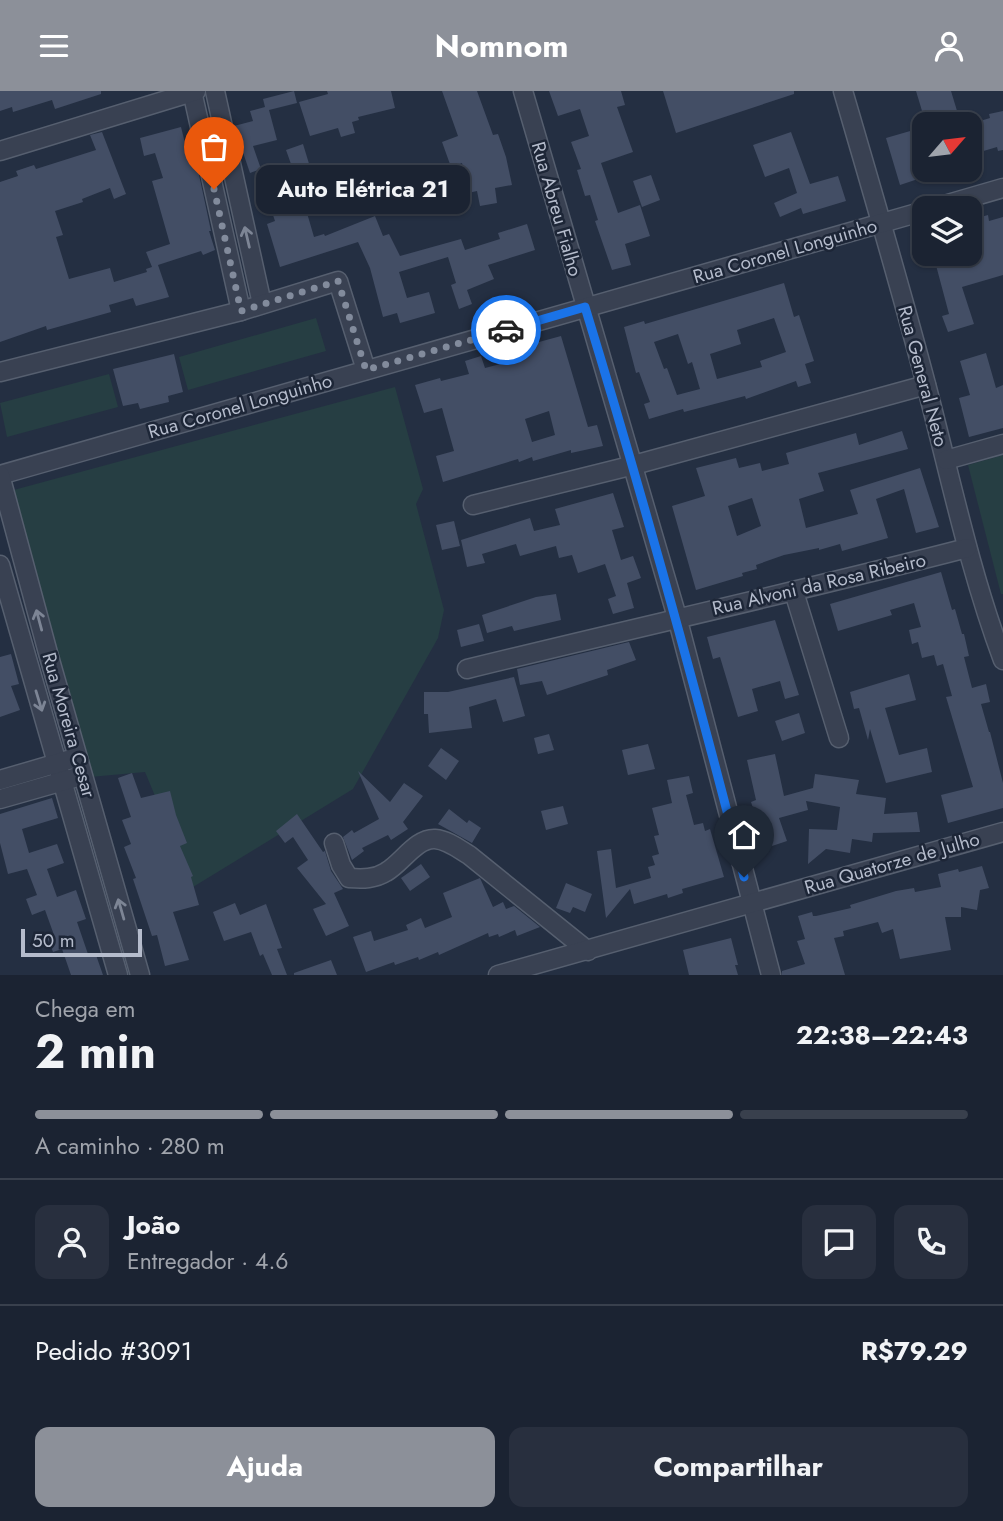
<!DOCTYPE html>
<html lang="pt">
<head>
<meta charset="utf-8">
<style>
	body { margin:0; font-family:Jost,sans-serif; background:#282f3e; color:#f1f3f6; height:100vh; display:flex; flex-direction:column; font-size:26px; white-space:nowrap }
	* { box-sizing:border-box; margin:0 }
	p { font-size:23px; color:#a0a4ac }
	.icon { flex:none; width:38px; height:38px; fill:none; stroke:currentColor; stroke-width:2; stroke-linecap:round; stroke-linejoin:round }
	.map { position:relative; height:884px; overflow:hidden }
	.drawer { display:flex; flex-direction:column; background:#1b2332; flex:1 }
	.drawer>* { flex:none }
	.needle { width:46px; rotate:62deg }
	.fabs { position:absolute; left:912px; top:21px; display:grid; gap:14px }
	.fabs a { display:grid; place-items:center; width:70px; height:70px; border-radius:14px; background:#1b2332; box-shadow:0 2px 5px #0004,0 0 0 2px #39404d; font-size:35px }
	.scale { position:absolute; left:21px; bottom:18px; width:121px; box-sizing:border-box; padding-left:7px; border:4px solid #b5bccc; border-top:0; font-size:19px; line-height:24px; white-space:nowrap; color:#b5bccc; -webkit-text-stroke:5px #1d2637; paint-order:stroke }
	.pin { position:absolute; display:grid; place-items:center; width:60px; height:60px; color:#fff; margin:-72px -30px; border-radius:50% 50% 50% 0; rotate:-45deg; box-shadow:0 0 7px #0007 }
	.pin .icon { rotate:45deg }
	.courier { position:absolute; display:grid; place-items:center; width:70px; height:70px; margin:-35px; border:5px solid #1a73e8; border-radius:50%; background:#fff; color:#222; box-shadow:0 2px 9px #0007 }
	.bubble { position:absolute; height:49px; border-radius:14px; background:#1b2332; box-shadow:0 2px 5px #0004,0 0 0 2px #39404d; font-size:23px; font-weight:700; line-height:49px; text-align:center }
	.head em { font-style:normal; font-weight:700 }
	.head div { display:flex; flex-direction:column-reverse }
	.head { display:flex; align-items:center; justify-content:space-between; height:119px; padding:0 35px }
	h1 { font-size:46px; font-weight:700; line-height:52px }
	.bar { display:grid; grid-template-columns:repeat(4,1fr); gap:10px 7px; align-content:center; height:84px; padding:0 35px }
	.bar i { height:9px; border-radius:5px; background:#39404d }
	.bar .current { background:#8c9099 }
	.bar p { grid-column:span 4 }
	.line { display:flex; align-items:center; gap:18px; padding:0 35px; border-top:2px solid #39404d }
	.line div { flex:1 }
	.round { display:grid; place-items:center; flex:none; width:74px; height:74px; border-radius:14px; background:#282f3e }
	.primary-button { display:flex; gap:14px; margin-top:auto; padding:14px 35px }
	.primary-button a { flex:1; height:80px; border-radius:14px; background:#8c9099; color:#fff; font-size:28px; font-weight:700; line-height:80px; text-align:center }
	.primary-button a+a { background:#282f3e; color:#f1f3f6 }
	header { display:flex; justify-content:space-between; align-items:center; height:91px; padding:0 35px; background:#8c9099; color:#fff; font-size:32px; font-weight:700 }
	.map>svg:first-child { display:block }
	.green { fill:#263e43 }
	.building { fill:#434e65; fill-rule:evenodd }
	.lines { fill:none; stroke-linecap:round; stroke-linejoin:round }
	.minor-casing { stroke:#565f6f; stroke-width:21 }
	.minor { stroke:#394152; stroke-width:18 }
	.oneway { stroke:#7d8595 }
	.done { stroke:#828b9c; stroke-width:7; stroke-dasharray:0 12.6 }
	.route { stroke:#1a73e8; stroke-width:9 }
	.labels { text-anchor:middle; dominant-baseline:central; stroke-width:5; stroke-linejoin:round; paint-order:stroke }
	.street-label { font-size:19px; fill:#b5bccc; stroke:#1d2637 }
</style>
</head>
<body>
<header><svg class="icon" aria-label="menu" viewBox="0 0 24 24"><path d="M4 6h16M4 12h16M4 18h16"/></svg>Nomnom<svg class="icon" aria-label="person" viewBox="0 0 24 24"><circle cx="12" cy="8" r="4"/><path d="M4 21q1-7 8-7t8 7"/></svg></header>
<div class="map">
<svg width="1003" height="884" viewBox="0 0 1003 884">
	<rect width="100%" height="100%" fill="#242f42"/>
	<g class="green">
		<path d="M316,227L326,260L188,299L179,266Z"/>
		<path d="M109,283L118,316L7,346L0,312Z"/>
		<path d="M395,296L423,398L416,413L444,519L438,547L353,698L193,796L145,681L90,686L10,400Z"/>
		<path d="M1003,364V503H1001L968,374Z"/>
	</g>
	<g class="building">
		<path d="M0,0H101V3L55,18L52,9L13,21L12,16L0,20Z"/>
		<path d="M294,0L297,12L269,19L277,49L253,55L261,78L250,82L234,35L253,30L250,20L265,16L263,8Z"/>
		<path d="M327,0H391L395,17L358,26L359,29L352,31L355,42L341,46L338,37L310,45L299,11L328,3Z"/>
		<path d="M442,0H477L493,44L498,43L506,66L512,94L495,97L497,112L480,115L477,100L468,102L462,72L451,76L442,51L458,45Z"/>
		<path d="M549,0H621L625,14L617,16L633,61L601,72L618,122L640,114L650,145L625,153L631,174L612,179L595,130L598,129L590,104L585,105L577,79L581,78L571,51L589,45L580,18L558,25Z"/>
		<path d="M663,0H794V3L676,42Z"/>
		<path d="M916,0H951L961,33H926Z"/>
		<path d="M1003,20V59L998,60L997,56L970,64V33L990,27L989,23Z"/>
		<path d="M181,36L186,56L192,54L194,60L211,140H209L215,159L203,164L201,160L158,174L169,206L136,215L133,207L109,214L111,221L47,239L46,235L0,251V91L18,85L16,80L34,74L36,78L96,59L90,44L102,41L126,103L114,108L110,97L82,108L83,111L55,120L63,144L56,146L69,188L110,177L114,191L127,187L147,181L146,178L152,176L146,161L170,153L152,90L163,87L155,62L144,65L140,47Z"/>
		<path d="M924,36V77L920,79L921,87L900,94L886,47Z"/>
		<path d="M791,41L810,93L838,85L846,110L803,123L801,117L780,126L774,112L797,102L789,77L765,86L753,54Z"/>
		<path d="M303,53L314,89L309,91L319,117L307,122L314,146L324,143L325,145L375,125L383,145L389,143L400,165L461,148L465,159L500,148L498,142L527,133L535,159L488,174L494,188L467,199L472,213L459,218L451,194L456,192L448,166L399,181L407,207L429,201L435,222L400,232L397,222L383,226L370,177L358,151L280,176L267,133L275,130L269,112L275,111L265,81L291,73L286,59Z"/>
		<path d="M651,84L660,109L642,116L633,90Z"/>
		<path d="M988,124L989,130L1003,126V184L962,196L974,233L948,241L942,225L949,223L933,163H970V129Z"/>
		<path d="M784,192L794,226L799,224L814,270L805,273L811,292L798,296L796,290L746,308L745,305L684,321L683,318L649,328L644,313L650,311L639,281L636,282L624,236L644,230L645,233ZM774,227L786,261L760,270L762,276L717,288L710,263L741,253L737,239ZM678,243L688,273L692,271L700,298L677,304L667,277L664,278L654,251Z"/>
		<path d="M561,245L588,336L597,334L603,355L571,362V359L533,370L532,366L519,371L518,368L443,391L436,365L454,360L442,317L424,322L415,294L440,287L441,290L469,283L465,270L481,265L485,277L520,268L517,257ZM549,320L555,344L532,351L525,328Z"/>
		<path d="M986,262L996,297L1003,294V337L969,346L959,307L970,304L960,270Z"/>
		<path d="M174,263L183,301L168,305L169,311L140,318L138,312L123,315L113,278Z"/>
		<path d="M902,340L908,358L818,382L824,400L799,408L806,437L858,423L850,399L920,377L939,436L916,442L904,398L876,408L888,447L842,460L840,453L819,459V457L784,464L756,474L757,478L742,482L743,485L696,499L672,415L705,405L696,377L736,367L739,377L760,372L762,380L789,373L786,362L856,342L859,354ZM752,407L761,435L737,445L728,415Z"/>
		<path d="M613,402L624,436L612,439L621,469L633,465L641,487L627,492L634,517L613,523L608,508L616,505L605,473L578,482L572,464L559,467L556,455L520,465L516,453L482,463L485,472L467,476L461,449L530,427L534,440L560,434L555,418Z"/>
		<path d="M454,430L460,455L442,459L436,434Z"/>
		<path d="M941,481L952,519L955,518L962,543H964L969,565L964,566L972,597L986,593L990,611L981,613L989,641H990L1003,692V717L948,732L941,704L973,696L946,606L952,605L943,573L937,575L934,564L922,567L918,551L912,553L909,539L921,536L914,512L890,519L892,524L838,540L830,513Z"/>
		<path d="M556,503L561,529L514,540L512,535L487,542L482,524L536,506Z"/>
		<path d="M775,529L799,604L785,608L780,590L752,598L758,620L738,626L720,566L713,568L707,546Z"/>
		<path d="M479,533L484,550L461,556L457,539Z"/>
		<path d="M629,551L636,569L607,579L608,584L547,604L542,590L520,594L517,578Z"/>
		<path d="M11,563L19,593L11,595L20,619L0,626V566Z"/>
		<path d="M909,583L916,609L885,617L899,664L927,657L932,681L886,692L870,638L868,649L859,617L854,618L850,601Z"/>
		<path d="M514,586L525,625L503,631L496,608L469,616L472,637L429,642L428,623H424V601H448Z"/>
		<path d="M799,622L805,642L782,650L775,630Z"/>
		<path d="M549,643L554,659L538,663L534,647Z"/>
		<path d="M648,653L655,678L628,684L622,659Z"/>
		<path d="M441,657L459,670L446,689L428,675Z"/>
		<path d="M775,663L784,705L813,697L815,683L859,689L856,703L886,707L884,723L917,721L920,741L873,742L872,751L852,748L850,762L826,758L808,773L809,738L837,739L840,716L806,710L808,719L779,727L787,750L766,757L751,711L756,709L747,669Z"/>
		<path d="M358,680L390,711L404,692L423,705L403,731L408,738L391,749L388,744L362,757L364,760L352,769L343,746L352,739L354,742L379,728Z"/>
		<path d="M132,682L141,707L170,700L176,724L187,752L180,755L193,785L191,786L199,814L173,821L189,869L165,875L157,844L152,845L133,788L136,787L124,756L131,753L122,729L131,726L118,687Z"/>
		<path d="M689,685L693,702L686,704L694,734L703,732L705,740L710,738L724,786L682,798L683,802L668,807L667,803L634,813L630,798L606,827L597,760L611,758L616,797L651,787L648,776L655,774L652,765L659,763L654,745L659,744L652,717L672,712L667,689Z"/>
		<path d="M52,707L58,727L22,738L29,762L57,753L64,772L47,778L57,806L76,799L86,828L77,831L89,866L96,864L103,884H71L62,858L53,861L47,846L54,844L45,819L32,824L26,808L37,804L27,778L8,783L0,752V723Z"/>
		<path d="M563,715L568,733L546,739L541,720Z"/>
		<path d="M449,718L467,732L469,729L481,737L472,752L438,733Z"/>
		<path d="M297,723L323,761L325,760L331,780L343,798L334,802L349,835L326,845L313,818L326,813L297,777L308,769L293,746L285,752L276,740Z"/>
		<path d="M421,773L430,786L410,800L401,787Z"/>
		<path d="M982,775L989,797L980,799L977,819L961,816V826H945L951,859L900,868L893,838L882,842L878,831L843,840L844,845L834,847L845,884H782V880L805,873L797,850L805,848L798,825L812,821L813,825H816L851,817L850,814L896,800L914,797L915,801L941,796L938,783L958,778L959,781Z"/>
		<path d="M480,787L493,816L503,811L506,818L514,815L540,836L517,845L515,839L499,846L498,843L489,846L488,842L439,864L438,861L419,869L418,866L395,874L394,871L366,881L353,846L371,840L374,850L408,839L406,834L421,827L425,837L452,826L443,802Z"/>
		<path d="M566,792L592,803L585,821L573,816L570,822L556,817Z"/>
		<path d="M235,812L240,824L266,813L282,857L277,858L287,884H272L263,863L260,865L251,841L224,850L213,821Z"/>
		<path d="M731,847L738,874H735L738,884H689L683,859Z"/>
		<path d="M331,869L337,884H294V882Z"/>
	</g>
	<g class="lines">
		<g class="minor-casing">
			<g id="minor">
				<path d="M192,0L241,220"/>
				<path d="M215,0L262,213"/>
				<path d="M523,0L677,526L771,884"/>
				<path d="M843,0C872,99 901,198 927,297C951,389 970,481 1003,569"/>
				<path d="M0,60L196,0"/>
				<path d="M934,117L1003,97"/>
				<path d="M0,281L241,220L338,190L366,279"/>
				<path d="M946,369L1003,353"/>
				<path d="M0,384L924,120"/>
				<path d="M0,384L48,562L140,884"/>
				<path d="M473,414L634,374L926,294"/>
				<path d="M0,474L118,884"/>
				<path d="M794,501L839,647"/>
				<path d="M467,578C634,537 801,500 967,457"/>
				<path d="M0,689L68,669"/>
				<path d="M0,708L74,687"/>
				<path d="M334,752L341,774L349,787C363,788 375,788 386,781C402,772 416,747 435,748C448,749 459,758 469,764L588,860"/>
				<path d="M498,884L1003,741"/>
			</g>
		</g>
		<use href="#minor" class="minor"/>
	</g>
	<defs><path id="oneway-shaft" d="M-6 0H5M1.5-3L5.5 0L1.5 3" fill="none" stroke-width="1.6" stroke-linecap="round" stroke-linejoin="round" transform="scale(1.75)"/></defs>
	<g class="oneway">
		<use href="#oneway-shaft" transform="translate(247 146) rotate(-103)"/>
		<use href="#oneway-shaft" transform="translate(39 529) rotate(-105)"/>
		<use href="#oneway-shaft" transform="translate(39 610) rotate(73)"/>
		<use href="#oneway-shaft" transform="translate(121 818) rotate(-106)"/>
	</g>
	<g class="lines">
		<path class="done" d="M214,98L241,220L338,190L366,279L506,239"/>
		<path class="route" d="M506,239L585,216C643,405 695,595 744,786"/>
	</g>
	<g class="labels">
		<g class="street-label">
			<text transform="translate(557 118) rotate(74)">Rua Abreu Fialho</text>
			<text transform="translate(785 160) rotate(-16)">Rua Coronel Longuinho</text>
			<text transform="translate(923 285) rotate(75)">Rua General Neto</text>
			<text transform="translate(240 315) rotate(-16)">Rua Coronel Longuinho</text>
			<text transform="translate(819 493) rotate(-13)">Rua Alvoni da Rosa Ribeiro</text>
			<text transform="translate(69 634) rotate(74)">Rua Moreira Cesar</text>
			<text transform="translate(892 772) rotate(-16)">Rua Quatorze de Julho</text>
		</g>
	</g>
</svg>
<div class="fabs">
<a><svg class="needle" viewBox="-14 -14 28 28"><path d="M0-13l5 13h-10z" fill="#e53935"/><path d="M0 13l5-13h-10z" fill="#a0a4ac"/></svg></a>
<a><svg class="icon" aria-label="layers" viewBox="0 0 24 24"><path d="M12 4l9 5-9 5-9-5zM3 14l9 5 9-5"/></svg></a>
</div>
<div class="scale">50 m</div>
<div class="pin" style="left:214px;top:98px;background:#ea580c"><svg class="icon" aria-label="bag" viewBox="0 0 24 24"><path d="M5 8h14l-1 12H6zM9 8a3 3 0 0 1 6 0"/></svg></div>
<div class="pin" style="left:744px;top:786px;background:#1f2937"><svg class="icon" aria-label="home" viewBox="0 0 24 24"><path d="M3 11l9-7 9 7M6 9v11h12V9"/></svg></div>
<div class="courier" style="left:506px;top:239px"><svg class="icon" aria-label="car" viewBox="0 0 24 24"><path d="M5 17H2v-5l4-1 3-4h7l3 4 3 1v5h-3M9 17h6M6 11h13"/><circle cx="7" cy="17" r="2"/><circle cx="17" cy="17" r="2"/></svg></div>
<div class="bubble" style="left:256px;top:74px;width:214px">Auto Elétrica 21</div>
</div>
<section class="drawer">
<div class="head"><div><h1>2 min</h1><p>Chega em</p></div><em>22:38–22:43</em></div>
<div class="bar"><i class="current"></i><i class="current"></i><i class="current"></i><i></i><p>A caminho · 280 m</p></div>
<div class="line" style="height:126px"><a class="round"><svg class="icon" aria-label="person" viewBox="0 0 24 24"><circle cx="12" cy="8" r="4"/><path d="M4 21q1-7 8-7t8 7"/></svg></a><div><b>João</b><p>Entregador · 4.6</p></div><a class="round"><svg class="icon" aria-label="chat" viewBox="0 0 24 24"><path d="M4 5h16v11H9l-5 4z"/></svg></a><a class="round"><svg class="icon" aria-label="phone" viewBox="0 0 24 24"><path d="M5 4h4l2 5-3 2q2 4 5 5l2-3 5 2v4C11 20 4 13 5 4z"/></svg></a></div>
<div class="line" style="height:91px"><div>Pedido #3091</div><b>R$79.29</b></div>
<div class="primary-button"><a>Ajuda</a><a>Compartilhar</a></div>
</section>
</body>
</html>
